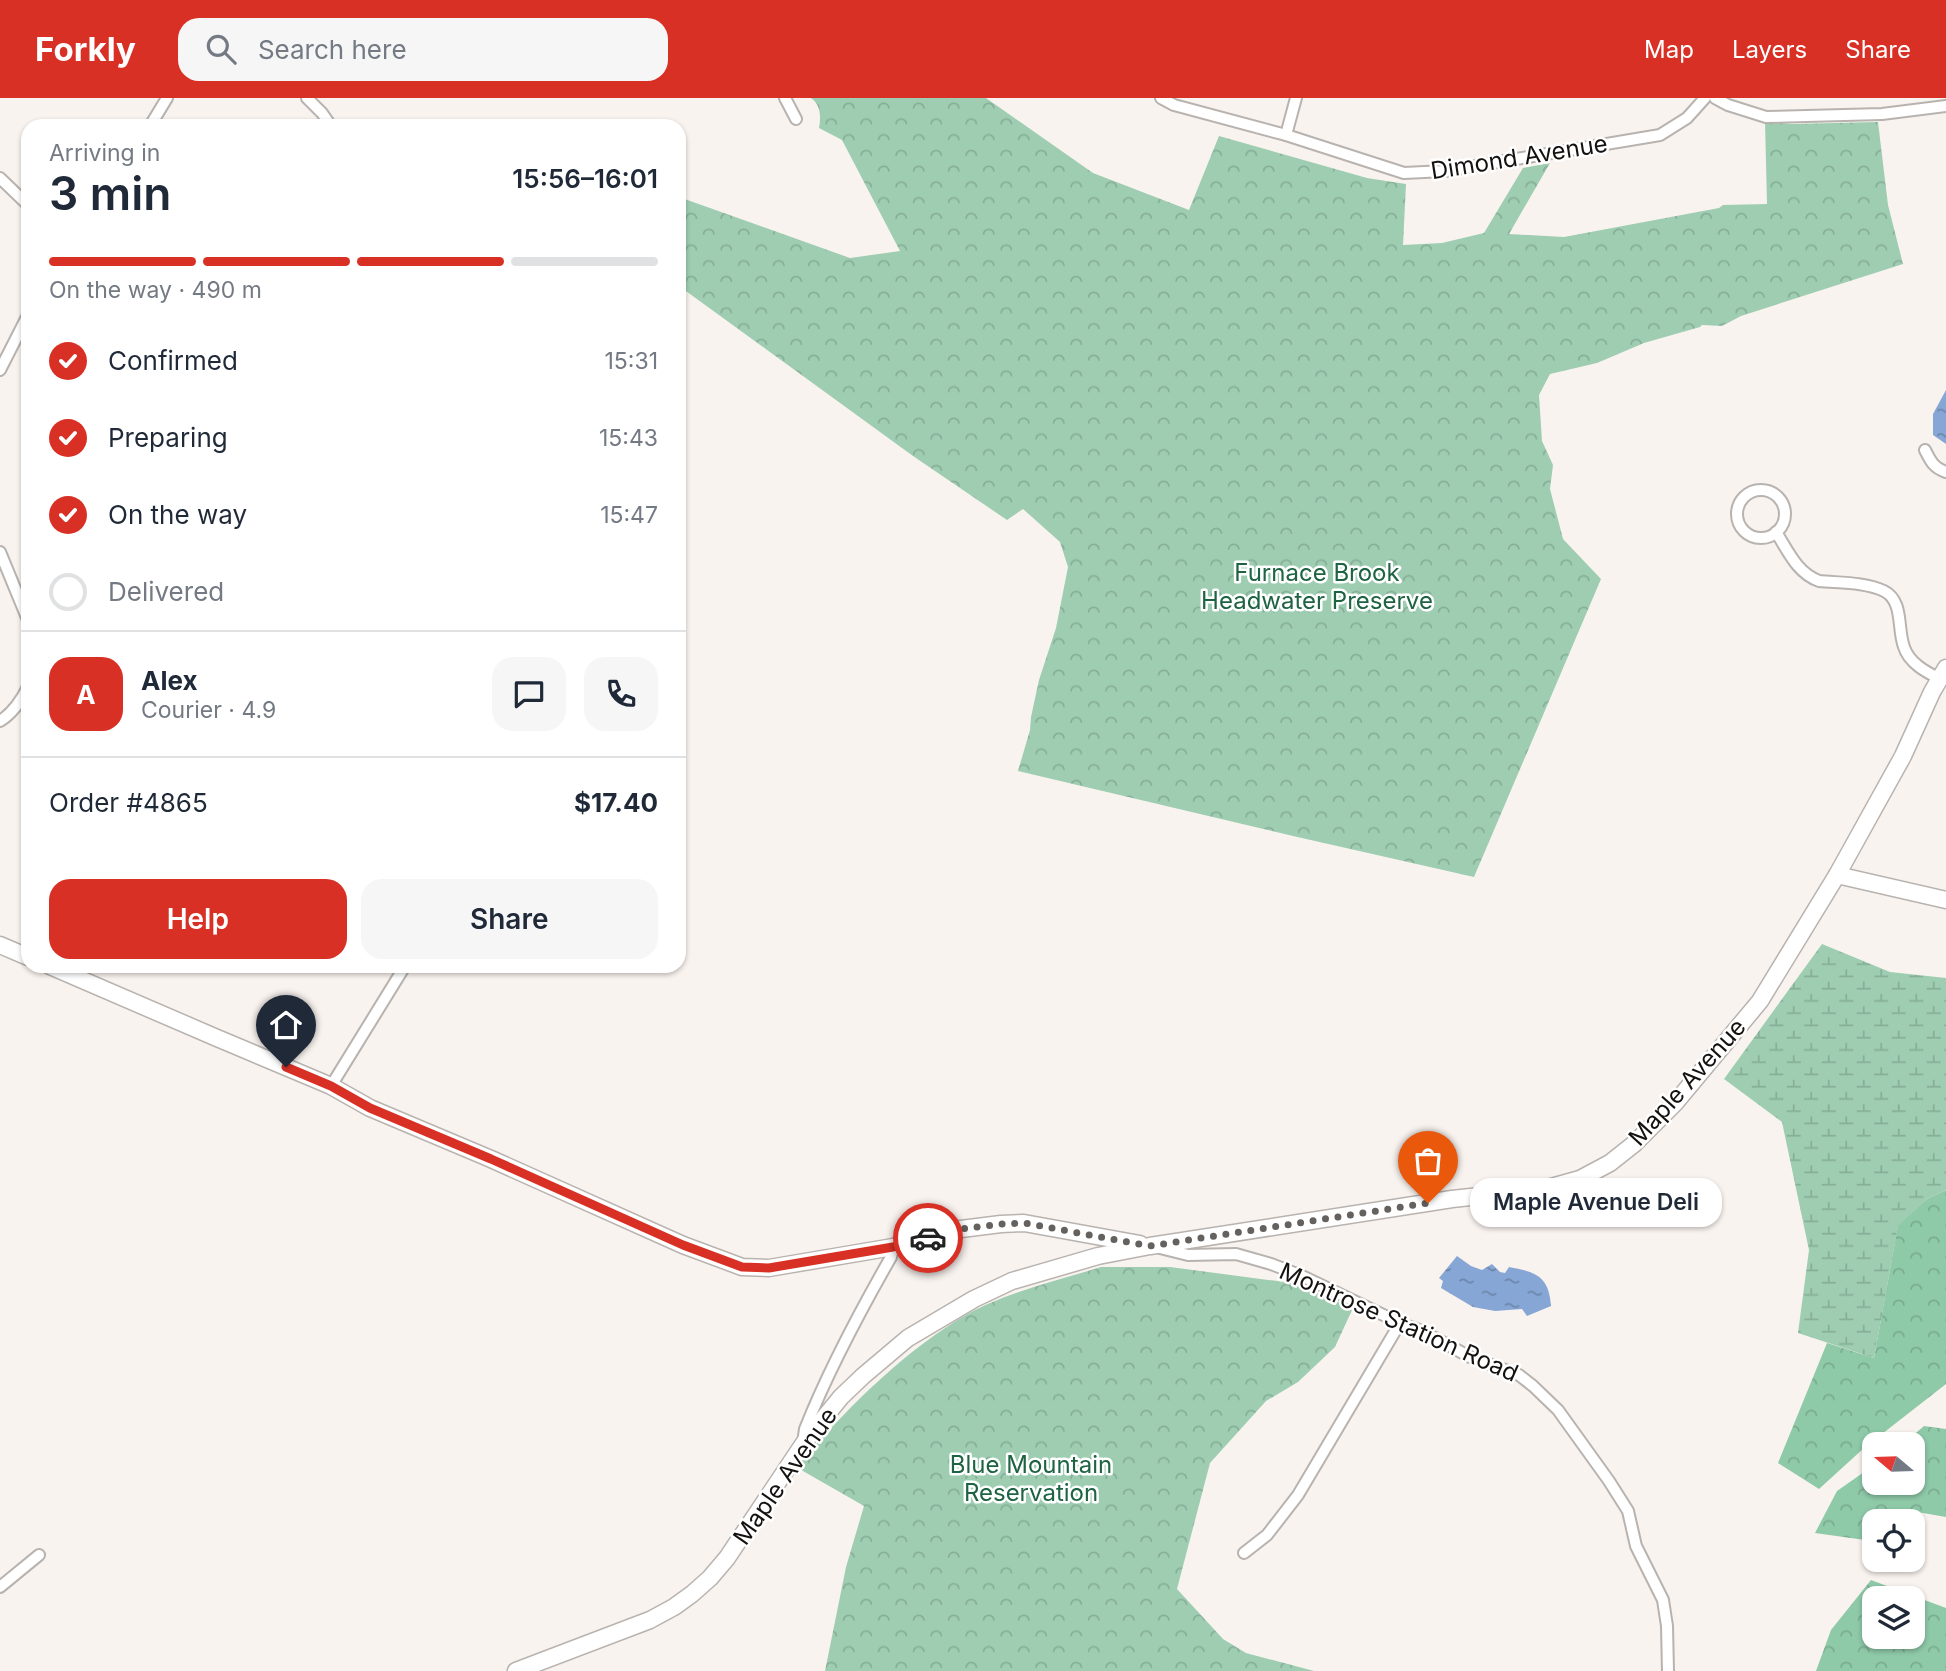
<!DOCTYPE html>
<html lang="en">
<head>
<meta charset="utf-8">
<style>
	body { margin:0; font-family:Inter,sans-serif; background:#f6f6f7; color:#1f2937; height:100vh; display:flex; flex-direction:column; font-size:26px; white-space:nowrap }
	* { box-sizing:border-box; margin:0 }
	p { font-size:23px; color:#747a83 }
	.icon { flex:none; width:38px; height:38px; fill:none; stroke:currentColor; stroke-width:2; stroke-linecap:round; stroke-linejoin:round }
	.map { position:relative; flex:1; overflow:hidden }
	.side { position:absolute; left:21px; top:21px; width:665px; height:854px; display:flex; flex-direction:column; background:#fff; border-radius:21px; box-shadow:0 2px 5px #0004 }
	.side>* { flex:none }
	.needle { width:46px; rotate:289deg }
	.controls { position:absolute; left:1862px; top:1334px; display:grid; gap:14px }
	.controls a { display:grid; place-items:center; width:63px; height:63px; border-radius:14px; background:#fff; box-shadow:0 2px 5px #0004; font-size:35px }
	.pin { position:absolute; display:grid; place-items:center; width:60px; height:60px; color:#fff; margin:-72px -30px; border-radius:50% 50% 50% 0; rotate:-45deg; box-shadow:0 0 7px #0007 }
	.pin .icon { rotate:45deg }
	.courier { position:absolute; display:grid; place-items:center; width:70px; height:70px; margin:-35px; border:5px solid #d93025; border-radius:50%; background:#fff; color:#222; box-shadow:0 2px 9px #0007 }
	.bubble { position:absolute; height:49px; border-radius:21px; background:#fff; box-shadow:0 2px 5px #0004; font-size:23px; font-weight:600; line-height:49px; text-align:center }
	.overview em { font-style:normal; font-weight:600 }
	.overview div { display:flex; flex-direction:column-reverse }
	.overview { display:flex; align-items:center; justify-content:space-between; height:119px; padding:0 28px }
	h1 { font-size:46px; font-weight:600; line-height:52px }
	.bar { display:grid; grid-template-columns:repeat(4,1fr); gap:10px 7px; align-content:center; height:84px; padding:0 28px }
	.bar i { height:9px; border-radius:5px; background:#e0e1e3 }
	.bar .selected { background:#d93025 }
	.bar p { grid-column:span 4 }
	.line { display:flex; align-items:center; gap:18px; padding:0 28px; border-top:2px solid #e0e1e3 }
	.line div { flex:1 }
	.round { display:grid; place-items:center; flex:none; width:74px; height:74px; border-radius:21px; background:#f6f6f7 }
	ol { padding:0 28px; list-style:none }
	li { display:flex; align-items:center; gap:21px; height:77px }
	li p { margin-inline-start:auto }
	li .icon { padding:7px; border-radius:50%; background:#d93025; color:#fff; stroke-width:4 }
	li:last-child { color:#747a83 }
	li i { width:38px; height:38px; border:4px solid #e0e1e3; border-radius:50% }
	.button { display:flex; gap:14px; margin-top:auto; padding:14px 28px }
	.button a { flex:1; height:80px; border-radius:21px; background:#d93025; color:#fff; font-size:28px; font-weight:600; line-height:80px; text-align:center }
	.button a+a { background:#f6f6f7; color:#1f2937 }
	header { display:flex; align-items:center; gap:42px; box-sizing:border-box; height:98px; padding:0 35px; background:#d93025; color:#fff }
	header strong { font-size:33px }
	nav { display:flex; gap:38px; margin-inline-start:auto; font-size:24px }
	.search { width:490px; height:63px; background:#f6f6f7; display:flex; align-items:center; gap:18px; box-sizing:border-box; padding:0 24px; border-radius:21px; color:#747a83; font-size:26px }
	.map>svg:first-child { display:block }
	.forest { fill:url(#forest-crowns); fill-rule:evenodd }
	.wetland { fill:url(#wetland-marsh) }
	.park { fill:url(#park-crowns) }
	.water { fill:url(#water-ripples) }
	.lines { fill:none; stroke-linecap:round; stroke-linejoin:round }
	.street-casing { stroke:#b9b3af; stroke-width:14 }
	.secondary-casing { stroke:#b9b3af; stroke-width:19 }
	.street { stroke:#fff; stroke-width:10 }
	.secondary { stroke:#fff; stroke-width:16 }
	.done { stroke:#64615f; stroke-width:7; stroke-dasharray:0 12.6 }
	.route { stroke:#d93025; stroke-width:9 }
	.labels { text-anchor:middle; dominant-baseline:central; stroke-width:5; stroke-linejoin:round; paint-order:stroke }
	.street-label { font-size:24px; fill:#141211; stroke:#fff }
	.park-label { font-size:24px; fill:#1e6342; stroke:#fff }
</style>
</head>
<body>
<header>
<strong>Forkly</strong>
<div class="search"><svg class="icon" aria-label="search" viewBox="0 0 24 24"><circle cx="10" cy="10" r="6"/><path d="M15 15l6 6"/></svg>Search here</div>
<nav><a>Map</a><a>Layers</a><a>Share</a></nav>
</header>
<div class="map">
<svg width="1946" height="1573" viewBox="0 0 1946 1573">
	<defs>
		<pattern id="forest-crowns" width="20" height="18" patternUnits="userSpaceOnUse" patternTransform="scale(1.75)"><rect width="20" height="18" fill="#8ec9a8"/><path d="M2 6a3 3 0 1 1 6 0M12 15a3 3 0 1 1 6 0" fill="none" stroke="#7aac90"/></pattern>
		<pattern id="wetland-marsh" width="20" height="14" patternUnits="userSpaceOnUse" patternTransform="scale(1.75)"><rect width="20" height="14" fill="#9ecdb2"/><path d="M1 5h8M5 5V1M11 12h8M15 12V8" fill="none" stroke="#87af98"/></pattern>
		<pattern id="park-crowns" width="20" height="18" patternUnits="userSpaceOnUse" patternTransform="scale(1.75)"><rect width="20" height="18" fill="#9ecdb2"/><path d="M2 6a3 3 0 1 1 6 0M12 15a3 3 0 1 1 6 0" fill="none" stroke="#87af98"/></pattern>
		<pattern id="water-ripples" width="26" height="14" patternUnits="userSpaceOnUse" patternTransform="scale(1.75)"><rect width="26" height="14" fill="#86a6d5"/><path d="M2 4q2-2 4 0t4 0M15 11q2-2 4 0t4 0" fill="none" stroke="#6c86ab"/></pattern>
	</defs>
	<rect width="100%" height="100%" fill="#f9f3ef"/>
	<g class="forest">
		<path d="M1946,1092V1286L1864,1350L1819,1391L1778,1365L1827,1245L1874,1260L1898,1127L1927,1101Z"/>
		<path d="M1924,1328L1946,1331V1419L1900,1411L1890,1423H1874V1441L1872,1443L1815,1435L1837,1393L1874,1367V1384H1913V1346H1903Z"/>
		<path d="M1871,1482L1946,1510V1573H1816L1831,1532ZM1874,1500H1913V1538H1874Z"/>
	</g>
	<path class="wetland" d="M1822,846L1890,874L1946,880V1092L1927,1101L1898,1128L1874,1260L1798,1235L1809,1152L1782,1024L1724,981Z"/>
	<g class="park">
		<path d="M811,0H986L1093,75L1189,112L1219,38L1367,80L1406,86L1403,147L1442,145L1484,135L1523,70L1550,65L1509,136L1564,139L1719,110L1723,107L1767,106L1765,23L1791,26L1878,24L1888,107L1903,166L1741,218L1722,228L1702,227L1700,229L1644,245L1597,265L1550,276L1539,297L1542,343L1553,367L1550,391L1563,441L1601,481L1474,779L1293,738L1018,673L1030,632L1031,619L1039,582L1056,530L1068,469L1060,444L1023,411L1007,422L913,358L679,188V99L850,160L900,153L842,42L819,30C821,19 821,7 811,0Z"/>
		<path d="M1101,1169H1170L1292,1185L1353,1210L1335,1249L1298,1284L1266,1303L1210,1365L1177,1491L1223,1541L1246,1555L1314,1573H825L846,1469L864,1408L796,1369C844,1314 896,1260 959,1221C1002,1195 1053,1184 1101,1169Z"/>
	</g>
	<g class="water">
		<path d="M1946,292V346L1933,337V316Z"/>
		<path d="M1457,1158L1471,1168L1482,1172L1492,1166L1500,1174L1505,1175L1509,1169C1536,1174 1549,1178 1551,1208L1527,1218L1522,1211L1495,1213L1473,1209L1441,1190L1443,1183L1439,1180Z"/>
	</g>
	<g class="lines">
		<g class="street-casing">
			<g id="street">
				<path d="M307,0L322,15L331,28"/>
				<path d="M785,0L796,21"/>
				<path d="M1161,0L1174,7L1286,37L1404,75L1445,73L1660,37L1687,20L1705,0"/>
				<path d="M1715,0L1728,7L1766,19L1882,16L1946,8"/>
				<path d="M150,28L167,0"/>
				<path d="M1286,37L1296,0"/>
				<path d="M0,80L28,107"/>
				<path d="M0,272L28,217"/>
				<path d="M1925,352C1931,364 1934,370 1946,374"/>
				<circle cx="1761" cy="416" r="24"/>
				<path d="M1776,434C1788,453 1797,475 1819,483C1839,485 1865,484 1884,493C1904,503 1897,531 1904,549C1909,565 1926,574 1940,581"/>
				<path d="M0,454L28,522"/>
				<path d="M0,623C13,615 21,603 28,589"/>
				<path d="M331,988L405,868"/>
				<path d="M1160,1150L1188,1157L1236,1156L1271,1166L1302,1178L1400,1225L1422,1233L1470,1259L1519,1277L1533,1288L1558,1312L1609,1383L1628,1413L1636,1448L1663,1502L1667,1528L1668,1573"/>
				<path d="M806,1342L804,1338L805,1331C829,1271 859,1215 891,1159L893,1149"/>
				<path d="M1244,1455L1267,1437L1298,1397L1400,1225"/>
				<path d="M0,1489L39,1457"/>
			</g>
		</g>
		<g class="secondary-casing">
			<g id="secondary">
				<path d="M1837,777L1946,802"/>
				<path d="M0,847L28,859"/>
				<path d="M50,868L217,940L331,988L370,1010L491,1061L683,1147L742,1169L769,1170L893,1149L961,1131L1001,1126L1024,1125L1140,1146"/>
				<path d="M516,1573L650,1522L674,1509L692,1496L710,1480L727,1460L806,1342L841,1299L863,1278L908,1240L974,1201L1012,1183L1098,1158L1150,1148L1452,1101L1544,1091L1580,1081L1610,1065L1634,1046L1676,1004L1760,903L1837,777L1903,658L1932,594L1946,570"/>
			</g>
		</g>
		<use href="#street" class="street"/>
		<use href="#secondary" class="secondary"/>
	</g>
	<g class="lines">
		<path class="done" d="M928,1140L961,1131L1001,1126L1024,1125L1150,1148L1428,1105"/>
		<path class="route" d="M286,969L331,988L370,1010L491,1061L683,1147L742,1169L769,1170L893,1149L928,1140"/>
	</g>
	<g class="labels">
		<g class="street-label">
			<text transform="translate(1519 59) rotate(-9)">Dimond Avenue</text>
			<text transform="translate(1687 984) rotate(-48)">Maple Avenue</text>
			<text transform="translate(1399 1224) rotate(24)">Montrose Station Road</text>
			<text transform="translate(785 1378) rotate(-55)">Maple Avenue</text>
		</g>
		<g class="park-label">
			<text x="1317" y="474">Furnace Brook<tspan x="1317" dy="28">Headwater Preserve</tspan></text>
			<text x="1031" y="1366">Blue Mountain<tspan x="1031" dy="28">Reservation</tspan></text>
		</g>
	</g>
</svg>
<div class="controls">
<a><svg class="needle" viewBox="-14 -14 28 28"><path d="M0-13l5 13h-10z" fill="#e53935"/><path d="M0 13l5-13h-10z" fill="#747a83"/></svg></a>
<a><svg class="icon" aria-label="locate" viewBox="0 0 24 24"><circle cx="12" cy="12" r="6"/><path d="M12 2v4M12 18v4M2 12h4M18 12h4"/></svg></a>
<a><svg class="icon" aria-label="layers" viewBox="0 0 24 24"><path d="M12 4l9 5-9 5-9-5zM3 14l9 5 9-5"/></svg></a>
</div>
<div class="pin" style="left:1428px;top:1105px;background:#ea580c"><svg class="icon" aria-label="bag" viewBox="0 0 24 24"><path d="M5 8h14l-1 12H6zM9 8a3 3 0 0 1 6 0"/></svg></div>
<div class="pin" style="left:286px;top:969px;background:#1f2937"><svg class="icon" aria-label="home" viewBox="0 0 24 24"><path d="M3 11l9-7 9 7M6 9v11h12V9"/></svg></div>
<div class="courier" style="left:928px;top:1140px"><svg class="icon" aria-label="car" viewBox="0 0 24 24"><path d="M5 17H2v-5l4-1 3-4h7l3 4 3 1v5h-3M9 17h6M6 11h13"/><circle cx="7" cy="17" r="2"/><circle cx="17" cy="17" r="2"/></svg></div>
<div class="bubble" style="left:1470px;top:1080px;width:252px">Maple Avenue Deli</div>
<section class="side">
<div class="overview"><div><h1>3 min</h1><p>Arriving in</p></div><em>15:56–16:01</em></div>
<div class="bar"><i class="selected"></i><i class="selected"></i><i class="selected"></i><i></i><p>On the way · 490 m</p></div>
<ol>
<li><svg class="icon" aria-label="check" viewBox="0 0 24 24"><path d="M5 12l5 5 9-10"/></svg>Confirmed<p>15:31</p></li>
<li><svg class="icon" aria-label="check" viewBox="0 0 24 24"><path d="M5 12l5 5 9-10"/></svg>Preparing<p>15:43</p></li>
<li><svg class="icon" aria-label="check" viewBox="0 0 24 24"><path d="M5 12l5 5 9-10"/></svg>On the way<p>15:47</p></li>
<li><i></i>Delivered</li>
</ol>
<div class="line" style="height:126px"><b class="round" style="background:#d93025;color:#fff">A</b><div><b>Alex</b><p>Courier · 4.9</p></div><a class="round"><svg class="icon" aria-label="chat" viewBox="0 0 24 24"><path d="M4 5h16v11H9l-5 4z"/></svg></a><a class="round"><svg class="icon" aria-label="phone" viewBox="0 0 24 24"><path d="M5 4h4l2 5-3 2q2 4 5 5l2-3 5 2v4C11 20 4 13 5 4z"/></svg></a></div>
<div class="line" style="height:91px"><div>Order #4865</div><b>$17.40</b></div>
<div class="button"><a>Help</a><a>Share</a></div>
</section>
</div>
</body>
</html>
